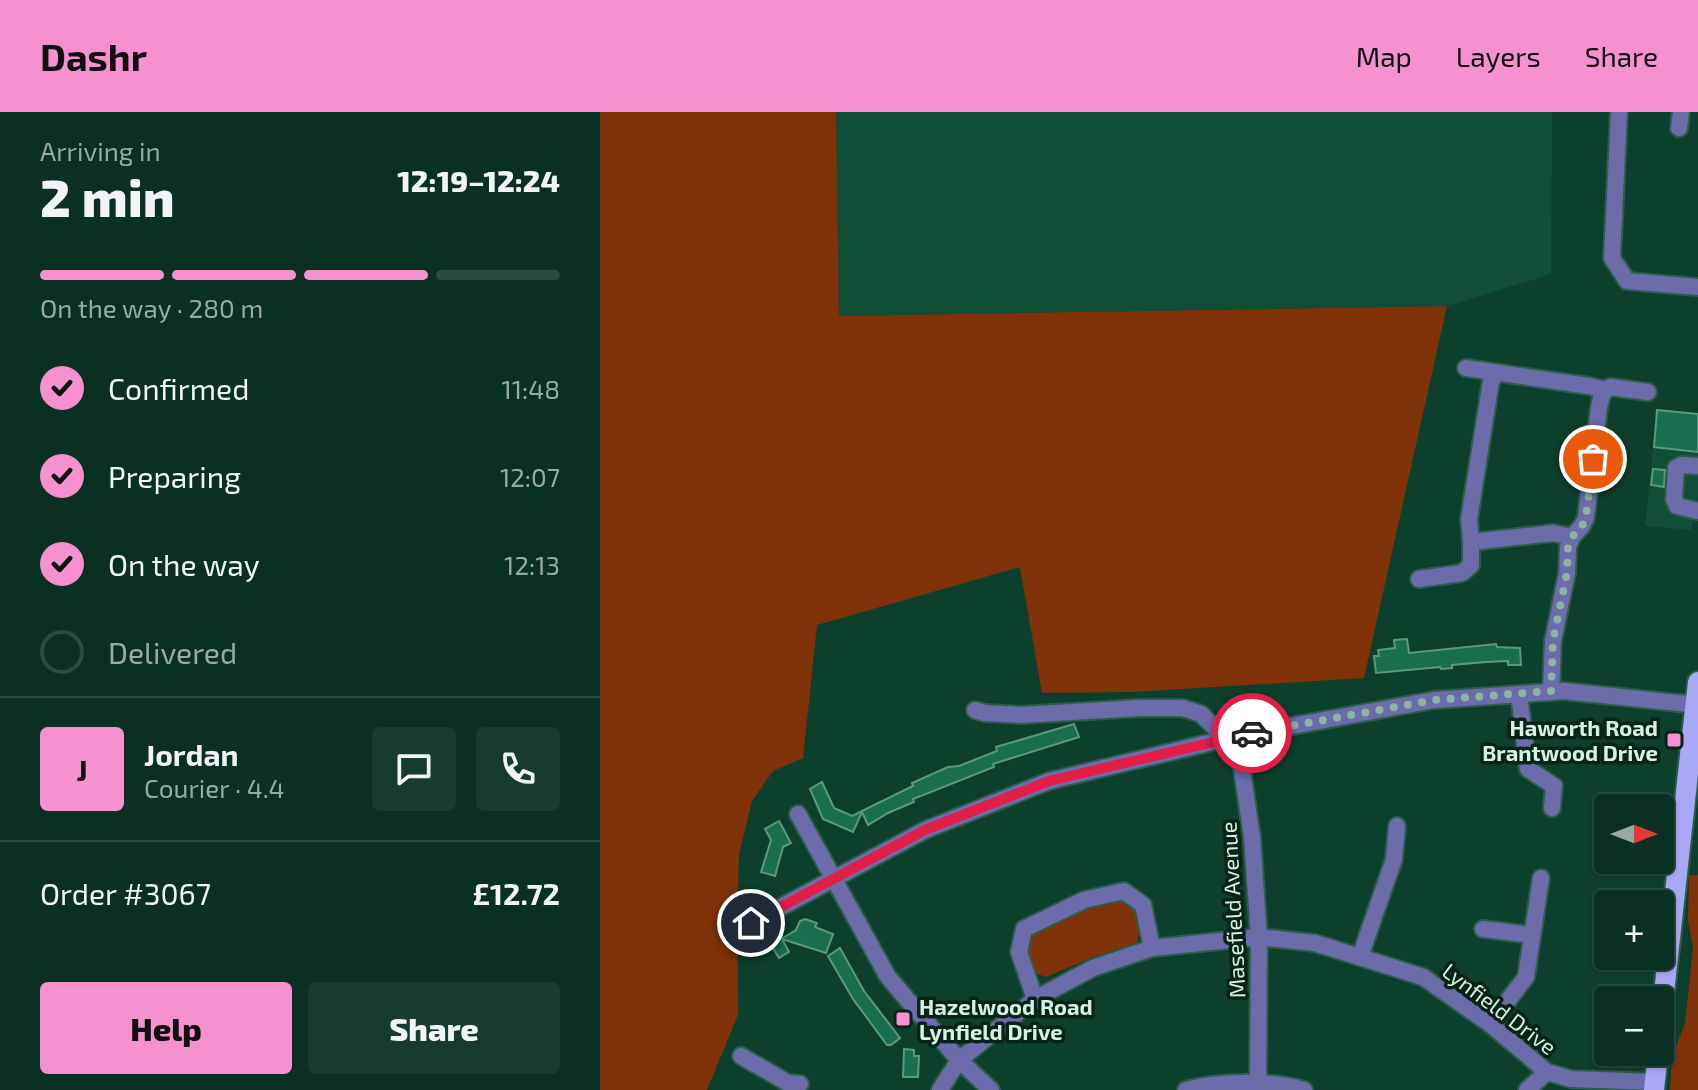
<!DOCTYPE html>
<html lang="en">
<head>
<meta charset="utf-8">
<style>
	body { margin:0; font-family:"Exo 2",sans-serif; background:#173c2f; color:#f1f3f6; height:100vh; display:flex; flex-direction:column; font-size:30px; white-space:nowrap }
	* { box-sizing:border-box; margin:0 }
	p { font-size:26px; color:#99a9a5 }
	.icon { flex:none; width:44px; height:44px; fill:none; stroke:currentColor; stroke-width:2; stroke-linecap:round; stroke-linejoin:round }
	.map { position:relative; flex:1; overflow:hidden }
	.panel { display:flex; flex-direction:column; background:#093022; width:600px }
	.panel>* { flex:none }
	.needle { width:52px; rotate:90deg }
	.tools { position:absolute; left:994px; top:682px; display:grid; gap:16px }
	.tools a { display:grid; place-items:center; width:80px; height:80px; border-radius:8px; background:#093022; box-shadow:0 2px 6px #0004,0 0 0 2px #294b40; font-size:40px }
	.pin { position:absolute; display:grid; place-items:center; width:68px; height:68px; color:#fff; margin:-34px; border:4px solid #fff; border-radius:50%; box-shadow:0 2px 8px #0007 }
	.courier { position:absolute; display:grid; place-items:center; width:80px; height:80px; margin:-40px; border:6px solid #e11d48; border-radius:50%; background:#fff; color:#222; box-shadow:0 2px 10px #0007 }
	.head em { font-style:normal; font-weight:800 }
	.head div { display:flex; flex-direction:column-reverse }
	.head { display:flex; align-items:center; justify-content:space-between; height:136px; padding:0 40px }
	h1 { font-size:52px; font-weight:800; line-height:60px }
	.bar { display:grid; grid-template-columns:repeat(4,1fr); gap:12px 8px; align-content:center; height:96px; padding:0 40px }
	.bar i { height:10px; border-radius:6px; background:#294b40 }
	.bar .selected { background:#f790ce }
	.bar p { grid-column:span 4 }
	.line { display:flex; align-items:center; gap:20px; padding:0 40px; border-top:2px solid #294b40 }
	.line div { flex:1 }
	.round { display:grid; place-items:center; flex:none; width:84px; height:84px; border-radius:8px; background:#173c2f }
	ol { padding:0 40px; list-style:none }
	li { display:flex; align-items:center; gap:24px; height:88px }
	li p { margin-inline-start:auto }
	li .icon { padding:8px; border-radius:50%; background:#f790ce; color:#111; stroke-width:4 }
	li:last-child { color:#99a9a5 }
	li i { width:44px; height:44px; border:4px solid #294b40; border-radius:50% }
	.cta { display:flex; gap:16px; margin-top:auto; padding:16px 40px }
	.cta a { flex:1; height:92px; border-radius:8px; background:#f790ce; color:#111; font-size:32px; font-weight:800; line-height:92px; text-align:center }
	.cta a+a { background:#173c2f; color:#f1f3f6 }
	header { display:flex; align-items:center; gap:48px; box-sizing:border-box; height:112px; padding:0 40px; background:#f790ce; color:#111 }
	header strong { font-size:38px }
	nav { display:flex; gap:44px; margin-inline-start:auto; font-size:28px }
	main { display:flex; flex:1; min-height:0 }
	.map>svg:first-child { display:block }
	.built { fill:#104e38 }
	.green { fill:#803309 }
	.building { fill:#186e4f; stroke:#5a997d; stroke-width:2 }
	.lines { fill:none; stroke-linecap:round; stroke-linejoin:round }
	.minor-casing { stroke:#2c5c4a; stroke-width:20 }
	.major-casing { stroke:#2c5c4a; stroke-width:24 }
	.minor { stroke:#6d6cab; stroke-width:16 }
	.major { stroke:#a8a8f6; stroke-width:20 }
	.done { stroke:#8db4a3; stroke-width:8; stroke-dasharray:0 14.4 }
	.route { stroke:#e11d48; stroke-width:10 }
	.poi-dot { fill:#f790ce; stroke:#082318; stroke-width:3 }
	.labels { text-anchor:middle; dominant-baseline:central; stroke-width:7; stroke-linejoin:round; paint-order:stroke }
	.poi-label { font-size:22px; font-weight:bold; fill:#d2f2e2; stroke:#082318; text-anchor:end }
	.street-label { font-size:22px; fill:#d2f2e2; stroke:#082318 }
</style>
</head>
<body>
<header>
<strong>Dashr</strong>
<nav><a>Map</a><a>Layers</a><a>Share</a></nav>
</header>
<main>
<section class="panel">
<div class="head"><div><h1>2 min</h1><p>Arriving in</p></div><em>12:19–12:24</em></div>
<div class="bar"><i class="selected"></i><i class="selected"></i><i class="selected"></i><i></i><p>On the way · 280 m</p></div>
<ol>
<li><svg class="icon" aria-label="check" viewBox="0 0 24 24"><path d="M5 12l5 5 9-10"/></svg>Confirmed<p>11:48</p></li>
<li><svg class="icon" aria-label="check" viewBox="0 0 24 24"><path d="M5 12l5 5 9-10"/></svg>Preparing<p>12:07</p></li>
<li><svg class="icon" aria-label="check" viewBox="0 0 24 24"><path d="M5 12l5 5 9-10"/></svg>On the way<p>12:13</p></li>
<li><i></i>Delivered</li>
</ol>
<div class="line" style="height:144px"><b class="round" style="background:#f790ce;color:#111">J</b><div><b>Jordan</b><p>Courier · 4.4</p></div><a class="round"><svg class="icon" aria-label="chat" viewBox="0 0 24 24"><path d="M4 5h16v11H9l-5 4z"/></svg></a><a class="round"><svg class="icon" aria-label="phone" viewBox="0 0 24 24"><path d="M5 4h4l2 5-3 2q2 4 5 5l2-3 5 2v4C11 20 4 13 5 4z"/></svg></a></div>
<div class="line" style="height:104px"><div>Order #3067</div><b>£12.72</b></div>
<div class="cta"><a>Help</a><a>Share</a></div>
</section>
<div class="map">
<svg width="1098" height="978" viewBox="0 0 1098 978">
	<rect width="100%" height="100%" fill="#0c402d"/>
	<g class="built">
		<path d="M236,0H952L951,162L847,194L239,204Z"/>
		<path d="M1057,298L1098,302V383L1091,418L1045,414Z"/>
	</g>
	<g class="green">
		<path d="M0,0H236L239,204L847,194L764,566L531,580L442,581L420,455L217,513L203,646L173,659L152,689L139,742L137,805L138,903L107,978H0Z"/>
		<path d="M1089,763H1098V978H1070L1072,944L1085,912L1093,835L1088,809Z"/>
		<path d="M522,786L537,798L541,814L537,831L496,844L446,865L432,860L424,838L429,820L486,795Z"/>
	</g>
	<g class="building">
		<path d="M1057,298L1098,302V340L1054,335Z"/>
		<path d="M1053,357L1065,358L1064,375L1051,373Z"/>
		<path d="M807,527L809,541L896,532L897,535L920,536L921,553H908V549L886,550L852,553V556L841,557L840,555L776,561L774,544H779L778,538L795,536L794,528Z"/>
		<path d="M474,612L479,625L393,652L394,655L313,687L314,690L288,701L268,713L262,700L253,720L223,707L210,677L222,670L234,696L252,704L313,674L312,671L348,655L359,654L397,639L396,635Z"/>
		<path d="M179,709L191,731L183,735L175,764L161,760L171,728L165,717Z"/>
		<path d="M205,807L217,811L215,815L233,822L226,841L182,827L189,840L179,846L171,833L196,818L200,809Z"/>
		<path d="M240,836L264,879L300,926L291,933H287L253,887L228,844Z"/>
		<path d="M304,937L314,938V944H319L318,965H303Z"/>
	</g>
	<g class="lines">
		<g class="minor-casing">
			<g id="minor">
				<path d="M1019,0L1012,146L1027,169L1098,175"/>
				<path d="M1079,16L1081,0"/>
				<path d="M866,256L989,274L1006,278L1002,282L999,295L986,405L982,414L972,425L968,435L967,461L953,529L951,579"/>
				<path d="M897,261L891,269L869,407L871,430L953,421L972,425"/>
				<path d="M1006,278L1010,275L1048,280"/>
				<path d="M1098,354L1082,353L1076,356L1074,387L1077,394L1098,399"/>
				<path d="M819,467L862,461L871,453V430"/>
				<path d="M919,582L928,657L954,674L952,696"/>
				<path d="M375,598L385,601L421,603L539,596H583L601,602L626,627"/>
				<path d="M637,624L652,725L659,825L658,971"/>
				<path d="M198,702L288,865L359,948L391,978"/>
				<path d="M151,811L325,718L449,669L637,624L834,588L964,579L1098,593"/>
				<path d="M883,817L932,823"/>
				<path d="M760,845L794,747L797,714"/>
				<path d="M435,887L419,840L424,817L484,788L524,779L543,793L552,836"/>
				<path d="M890,912L926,865L941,766"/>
				<path d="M141,944L188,971L200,972"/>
				<path d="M340,978L359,948L435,887L493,856L552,836L659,825L715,831L823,865L890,912L947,960L971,967L1055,970"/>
				<path d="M586,978C616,969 673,968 704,978"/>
				<path d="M927,978L947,960"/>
			</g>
		</g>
		<g class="major-casing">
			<g id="major">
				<path d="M1060,918L1098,570"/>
				<path d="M1054,978L1058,940"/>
			</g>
		</g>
		<use href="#minor" class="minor"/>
		<use href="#major" class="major"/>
	</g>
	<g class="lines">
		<path class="done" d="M652,621L834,588L951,579L953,529L967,461L968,435L972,425L982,414L986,405L993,347"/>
		<path class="route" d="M151,811L325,718L449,669L652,621"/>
	</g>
	<g class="poi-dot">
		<rect x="1066" y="620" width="16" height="16" rx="4"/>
		<rect x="295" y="899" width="16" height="16" rx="4"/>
	</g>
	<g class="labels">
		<g class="poi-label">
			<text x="1058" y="615">Haworth Road<tspan x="1058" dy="25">Brantwood Drive</tspan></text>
			<text x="319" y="894" text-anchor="start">Hazelwood Road<tspan x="319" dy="25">Lynfield Drive</tspan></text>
		</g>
		<g class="street-label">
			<text transform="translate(632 798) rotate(-93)">Masefield Avenue</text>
			<text transform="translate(900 896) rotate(37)">Lynfield Drive</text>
		</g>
	</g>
</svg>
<div class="tools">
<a><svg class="needle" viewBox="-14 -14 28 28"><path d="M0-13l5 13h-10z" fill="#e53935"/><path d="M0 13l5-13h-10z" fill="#99a9a5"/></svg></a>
<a>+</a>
<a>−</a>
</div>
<div class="pin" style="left:993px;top:347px;background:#ea580c"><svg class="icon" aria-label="bag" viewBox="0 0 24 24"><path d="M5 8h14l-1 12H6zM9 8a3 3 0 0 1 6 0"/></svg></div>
<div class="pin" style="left:151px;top:811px;background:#1f2937"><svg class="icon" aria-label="home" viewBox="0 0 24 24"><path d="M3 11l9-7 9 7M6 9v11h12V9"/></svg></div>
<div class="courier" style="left:652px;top:621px"><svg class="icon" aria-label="car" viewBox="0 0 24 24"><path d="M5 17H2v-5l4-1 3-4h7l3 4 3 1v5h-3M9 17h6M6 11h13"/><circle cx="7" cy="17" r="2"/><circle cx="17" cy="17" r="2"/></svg></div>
</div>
</main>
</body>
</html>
